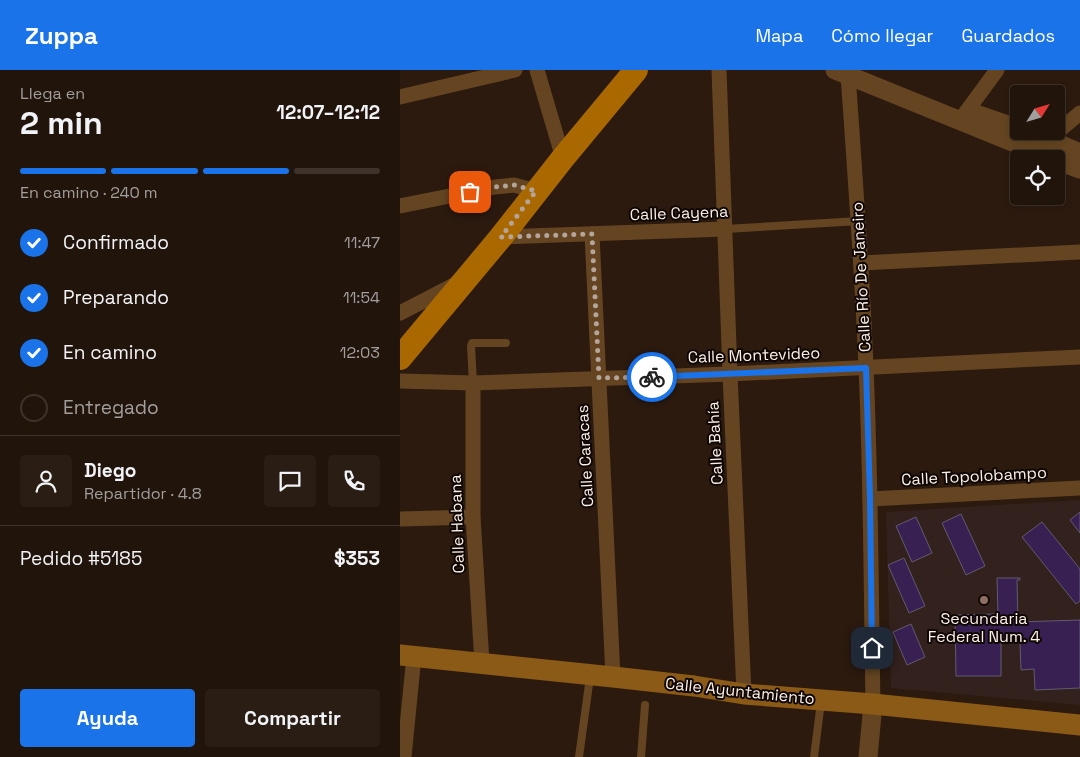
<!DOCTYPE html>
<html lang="es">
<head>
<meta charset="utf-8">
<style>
	body { margin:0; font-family:"Space Grotesk",sans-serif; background:#291d14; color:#f1f3f6; height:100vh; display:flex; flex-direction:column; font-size:19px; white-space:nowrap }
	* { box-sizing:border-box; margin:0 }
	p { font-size:16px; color:#a29e9d }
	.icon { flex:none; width:28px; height:28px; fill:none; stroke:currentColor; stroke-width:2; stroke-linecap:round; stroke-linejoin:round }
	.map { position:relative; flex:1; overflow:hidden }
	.drawer { display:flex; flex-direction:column; background:#21140b; width:400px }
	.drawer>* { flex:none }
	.needle { width:32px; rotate:53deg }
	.buttons { position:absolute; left:610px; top:15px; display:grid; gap:10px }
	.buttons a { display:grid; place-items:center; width:55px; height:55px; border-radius:5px; background:#21140b; box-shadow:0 2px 8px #0003,0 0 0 1px #3e332c; font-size:25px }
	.pin { position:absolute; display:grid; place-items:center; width:42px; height:42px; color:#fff; margin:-21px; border-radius:10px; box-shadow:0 2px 8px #0006 }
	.courier { position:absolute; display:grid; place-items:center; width:50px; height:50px; margin:-25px; border:4px solid #1a73e8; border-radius:50%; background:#fff; color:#222; box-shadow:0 1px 6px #0007 }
	.overview em { font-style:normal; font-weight:600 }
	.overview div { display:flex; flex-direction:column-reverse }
	.overview { display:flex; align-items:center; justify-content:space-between; height:85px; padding:0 20px }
	h1 { font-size:32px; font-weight:600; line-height:38px }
	.bar { display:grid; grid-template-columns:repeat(4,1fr); gap:8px 5px; align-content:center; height:60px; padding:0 20px }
	.bar i { height:6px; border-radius:4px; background:#3e332c }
	.bar .current { background:#1a73e8 }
	.bar p { grid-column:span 4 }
	.line { display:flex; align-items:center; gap:12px; padding:0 20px; border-top:1px solid #3e332c }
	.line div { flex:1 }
	.round { display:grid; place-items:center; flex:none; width:52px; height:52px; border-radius:5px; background:#291d14 }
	ol { padding:0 20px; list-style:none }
	li { display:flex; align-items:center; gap:15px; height:55px }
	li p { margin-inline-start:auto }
	li .icon { padding:5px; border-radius:50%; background:#1a73e8; color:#fff; stroke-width:4 }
	li:last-child { color:#a29e9d }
	li i { width:28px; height:28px; border:2px solid #3e332c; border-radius:50% }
	.primary-button { display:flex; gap:10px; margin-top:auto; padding:10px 20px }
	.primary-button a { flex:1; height:58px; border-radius:5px; background:#1a73e8; color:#fff; font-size:20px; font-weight:600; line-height:58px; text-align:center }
	.primary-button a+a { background:#291d14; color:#f1f3f6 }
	header { display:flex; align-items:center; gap:30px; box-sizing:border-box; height:70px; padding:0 25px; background:#1a73e8; color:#fff }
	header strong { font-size:24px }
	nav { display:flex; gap:28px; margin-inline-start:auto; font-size:18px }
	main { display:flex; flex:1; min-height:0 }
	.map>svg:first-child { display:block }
	.education { fill:#33211d }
	.building { fill:#382053; stroke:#625a6f }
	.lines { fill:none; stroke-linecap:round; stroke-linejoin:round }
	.service { stroke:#654521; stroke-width:8 }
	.minor { stroke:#654521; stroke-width:15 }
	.tertiary { stroke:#654521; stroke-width:19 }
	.secondary { stroke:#8c5a17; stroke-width:21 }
	.primary { stroke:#aa6900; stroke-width:24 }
	.done { stroke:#b4a59c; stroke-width:5; stroke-dasharray:0 9 }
	.route { stroke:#1a73e8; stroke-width:6 }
	.education-dot { fill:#8d6e63; stroke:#0e0704; stroke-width:2 }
	.labels { text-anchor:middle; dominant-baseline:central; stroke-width:4; stroke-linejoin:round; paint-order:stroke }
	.street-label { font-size:16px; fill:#fdf0e8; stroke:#0e0704 }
	.poi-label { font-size:16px; fill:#fdf0e8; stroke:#0e0704 }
</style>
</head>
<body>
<header>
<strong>Zuppa</strong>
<nav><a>Mapa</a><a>Cómo llegar</a><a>Guardados</a></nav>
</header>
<main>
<section class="drawer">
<div class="overview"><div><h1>2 min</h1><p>Llega en</p></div><em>12:07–12:12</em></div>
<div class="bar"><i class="current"></i><i class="current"></i><i class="current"></i><i></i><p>En camino · 240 m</p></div>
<ol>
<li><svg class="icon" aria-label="check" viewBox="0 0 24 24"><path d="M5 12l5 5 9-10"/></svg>Confirmado<p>11:47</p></li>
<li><svg class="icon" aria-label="check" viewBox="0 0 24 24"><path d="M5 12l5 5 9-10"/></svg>Preparando<p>11:54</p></li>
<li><svg class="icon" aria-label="check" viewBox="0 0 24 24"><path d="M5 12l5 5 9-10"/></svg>En camino<p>12:03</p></li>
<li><i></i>Entregado</li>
</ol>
<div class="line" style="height:90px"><a class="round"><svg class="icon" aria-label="person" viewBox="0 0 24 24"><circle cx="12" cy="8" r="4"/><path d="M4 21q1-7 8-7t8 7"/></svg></a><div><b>Diego</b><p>Repartidor · 4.8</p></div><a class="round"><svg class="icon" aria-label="chat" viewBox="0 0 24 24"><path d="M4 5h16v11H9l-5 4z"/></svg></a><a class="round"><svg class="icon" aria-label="phone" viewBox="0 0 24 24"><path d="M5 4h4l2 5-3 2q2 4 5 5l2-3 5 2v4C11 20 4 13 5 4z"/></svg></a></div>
<div class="line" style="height:65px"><div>Pedido #5185</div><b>$353</b></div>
<div class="primary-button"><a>Ayuda</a><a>Compartir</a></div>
</section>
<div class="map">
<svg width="680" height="687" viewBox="0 0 680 687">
	<rect width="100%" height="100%" fill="#2c1a0f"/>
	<path class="education" d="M680,430V635L491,618L486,442Z"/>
	<g class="building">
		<path d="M680,442V463L670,450Z"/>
		<path d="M561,444L585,496L566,505L542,453Z"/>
		<path d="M516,447L532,483L512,492L496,456Z"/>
		<path d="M642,452L680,499V531L676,534L622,467Z"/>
		<path d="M504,488L525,536L509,543L488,495Z"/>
		<path d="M597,508H620V510H617L618,552L680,550V618L635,620L634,599L621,600L620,572H601V606H556L555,545L598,544Z"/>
		<path d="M511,554L525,587L507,595L493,562Z"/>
	</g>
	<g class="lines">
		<g class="service">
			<path d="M325,159L459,151"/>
			<path d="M73,313L71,276L72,273H106"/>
			<path d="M179,687L190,607"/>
			<path d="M241,687L245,635"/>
			<path d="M414,687L421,632"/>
		</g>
		<g class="minor">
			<path d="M137,0L163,88"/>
			<path d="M319,0L330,304L344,624"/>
			<path d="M453,0L448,5C455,102 462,199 466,297C471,409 471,522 473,634"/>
			<path d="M0,27L115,0"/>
			<path d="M561,49L597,0"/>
			<path d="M641,76L680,43"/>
			<path d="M0,136L95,117L114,115L136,121"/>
			<path d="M192,164L213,607"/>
			<path d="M101,167L325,159"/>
			<path d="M461,193L680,182"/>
			<path d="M0,243L56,214"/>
			<path d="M0,311L73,313L330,304L680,287"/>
			<path d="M73,313V447L82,593"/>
			<path d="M470,429L680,418"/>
			<path d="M0,449L73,447"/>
			<path d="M4,687L14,586"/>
		</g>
		<g class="tertiary">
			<path d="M435,0L654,89"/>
			<path d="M570,42L619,59"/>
			<path d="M625,61L648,69L680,83"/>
			<path d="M656,90L680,99"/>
			<path d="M468,687L473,634"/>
		</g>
		<path class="secondary" d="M0,585L213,607L294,616L344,624L473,634L680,655"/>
		<path class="primary" d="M0,288L101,167L163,88L236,0"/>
	</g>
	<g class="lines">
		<path class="done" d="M70,122L95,117L114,115L136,121L101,167L192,164L199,308L252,307"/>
		<path class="route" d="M252,307L466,298L470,428L472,578"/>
	</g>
	<circle class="education-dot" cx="584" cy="530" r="5"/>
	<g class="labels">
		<g class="street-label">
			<text transform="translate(279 143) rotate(-2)">Calle Cayena</text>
			<text transform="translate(461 207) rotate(-93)">Calle Río De Janeiro</text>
			<text transform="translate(354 285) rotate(-2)">Calle Montevideo</text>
			<text transform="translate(315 373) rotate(-93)">Calle Bahía</text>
			<text transform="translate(185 386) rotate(-93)">Calle Caracas</text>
			<text transform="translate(574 406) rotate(-3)">Calle Topolobampo</text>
			<text transform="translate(57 454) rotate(-92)">Calle Habana</text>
			<text transform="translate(340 621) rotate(6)">Calle Ayuntamiento</text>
		</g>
		<g class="poi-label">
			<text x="584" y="548">Secundaria<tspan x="584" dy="18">Federal Num. 4</tspan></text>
		</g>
	</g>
</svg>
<div class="buttons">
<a><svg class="needle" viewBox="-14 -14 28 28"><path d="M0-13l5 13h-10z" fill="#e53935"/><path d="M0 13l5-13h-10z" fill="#a29e9d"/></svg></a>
<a><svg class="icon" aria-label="locate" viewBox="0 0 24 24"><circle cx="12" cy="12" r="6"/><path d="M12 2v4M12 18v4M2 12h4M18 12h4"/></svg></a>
</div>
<div class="pin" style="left:70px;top:122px;background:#ea580c"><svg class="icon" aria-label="bag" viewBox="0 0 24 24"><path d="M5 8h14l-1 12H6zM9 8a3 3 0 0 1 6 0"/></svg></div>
<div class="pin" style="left:472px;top:578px;background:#1f2937"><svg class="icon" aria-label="home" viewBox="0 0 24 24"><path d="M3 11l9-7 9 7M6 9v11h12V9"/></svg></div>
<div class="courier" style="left:252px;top:307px"><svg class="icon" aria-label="bike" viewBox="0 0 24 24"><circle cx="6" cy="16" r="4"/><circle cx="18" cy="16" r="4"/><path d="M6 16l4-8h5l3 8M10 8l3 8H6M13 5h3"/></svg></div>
</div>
</main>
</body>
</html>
